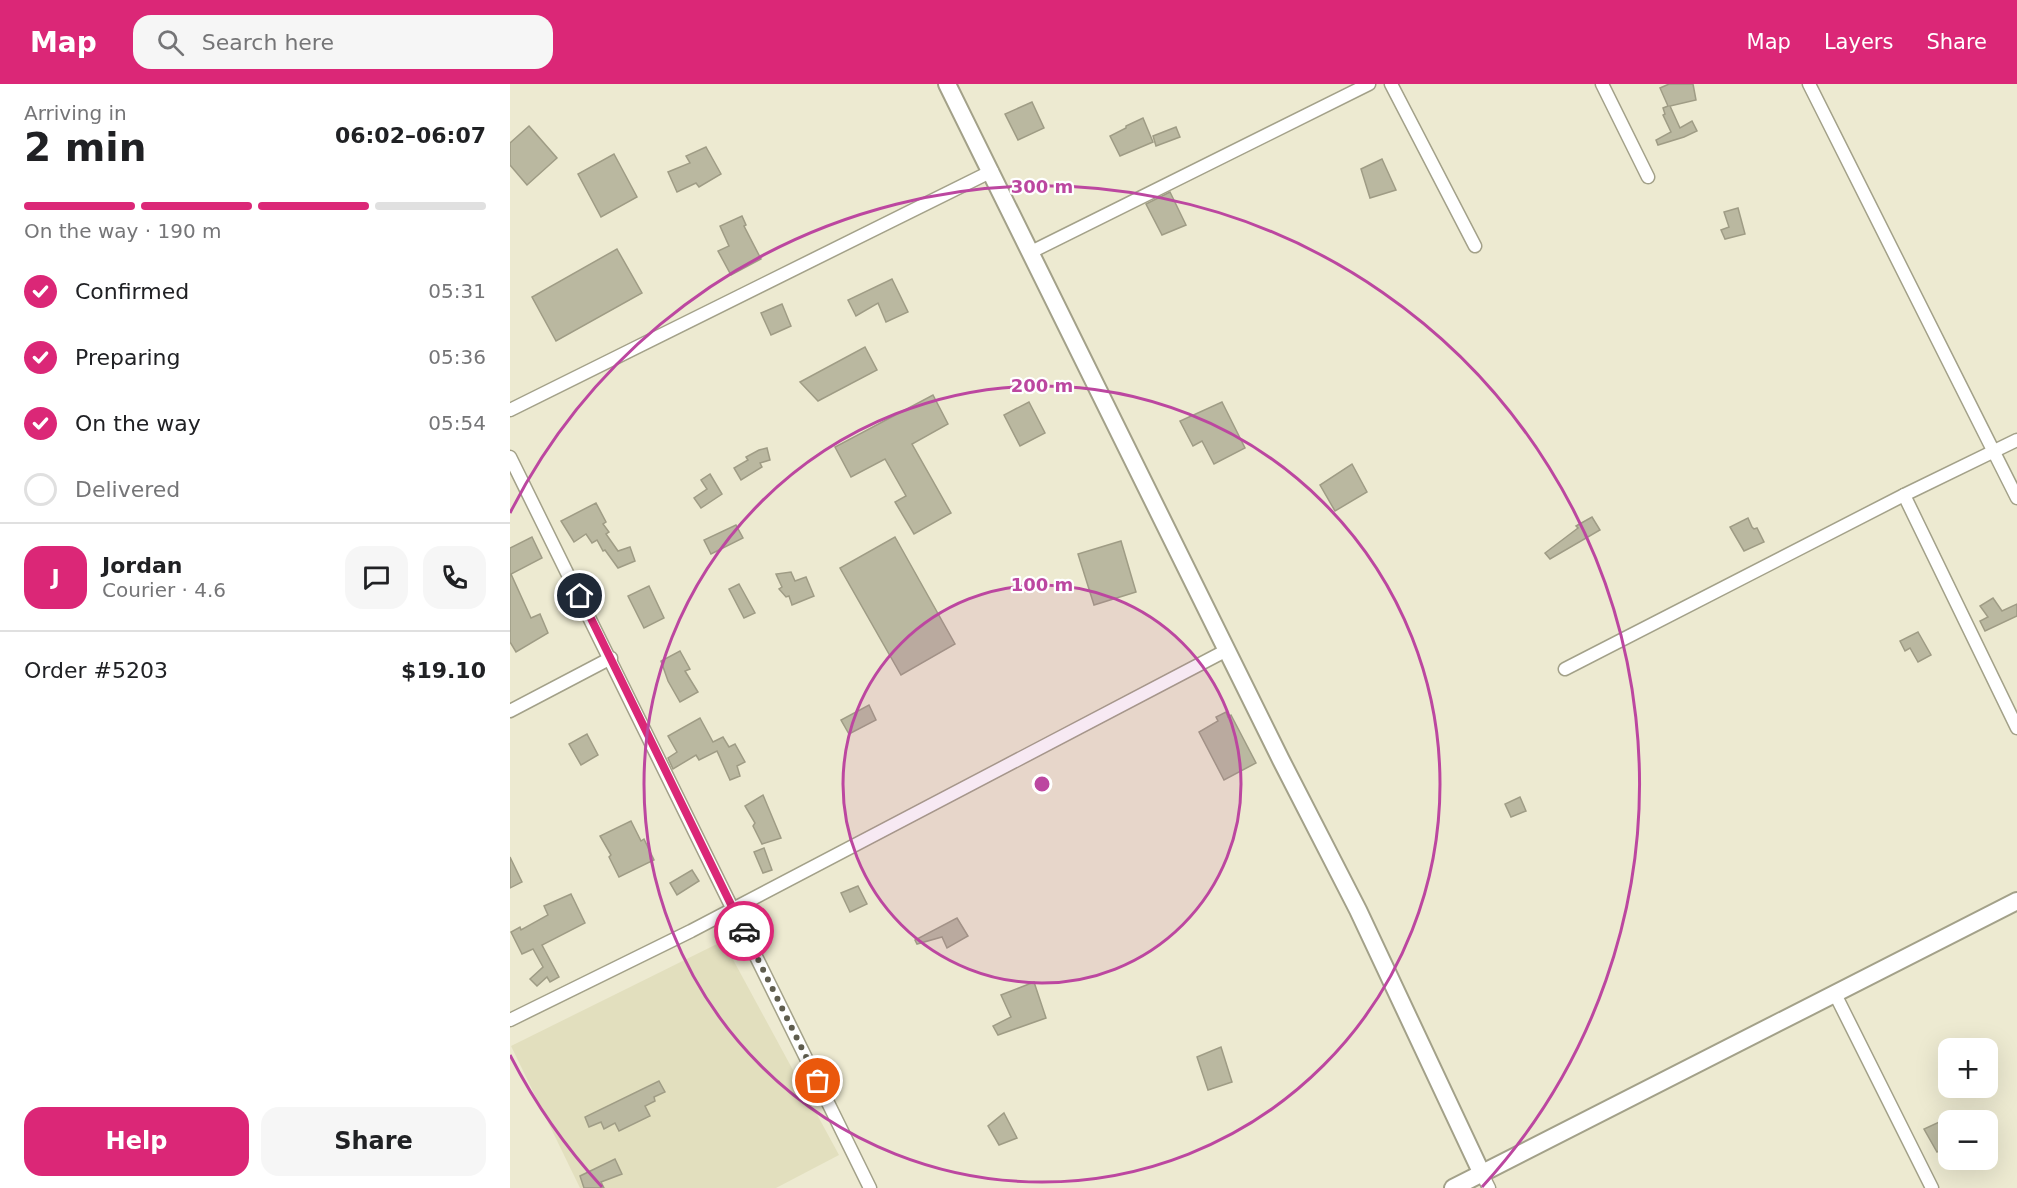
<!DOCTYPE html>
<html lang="en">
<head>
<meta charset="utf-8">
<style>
	body { margin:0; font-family:"DejaVu Sans",sans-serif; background:#f6f6f6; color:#202124; height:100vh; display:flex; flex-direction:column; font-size:22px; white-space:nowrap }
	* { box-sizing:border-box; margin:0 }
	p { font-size:20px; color:#757577 }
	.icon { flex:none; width:33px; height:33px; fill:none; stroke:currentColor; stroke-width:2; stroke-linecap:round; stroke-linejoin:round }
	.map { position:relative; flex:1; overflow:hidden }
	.panel { display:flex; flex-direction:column; background:#fff; width:510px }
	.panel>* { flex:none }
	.tools { position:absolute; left:1428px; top:954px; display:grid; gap:12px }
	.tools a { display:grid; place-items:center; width:60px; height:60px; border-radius:12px; background:#fff; box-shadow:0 6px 24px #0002; font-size:30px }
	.pin { position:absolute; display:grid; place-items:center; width:51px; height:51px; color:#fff; margin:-26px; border:3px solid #fff; border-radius:50%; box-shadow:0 2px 6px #0007 }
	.courier { position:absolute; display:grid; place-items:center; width:60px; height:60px; margin:-30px; border:4px solid #db2777; border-radius:50%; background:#fff; color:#222; box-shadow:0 2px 8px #0007 }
	.head em { font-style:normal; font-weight:600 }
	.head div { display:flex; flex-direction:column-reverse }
	.head { display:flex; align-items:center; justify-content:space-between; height:102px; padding:0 24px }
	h1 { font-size:39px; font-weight:600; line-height:45px }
	.bar { display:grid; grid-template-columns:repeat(4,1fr); gap:9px 6px; align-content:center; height:72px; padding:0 24px }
	.bar i { height:8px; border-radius:4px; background:#e0e0e0 }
	.bar .on { background:#db2777 }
	.bar p { grid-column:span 4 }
	.line { display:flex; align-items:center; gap:15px; padding:0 24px; border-top:2px solid #e0e0e0 }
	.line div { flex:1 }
	.round { display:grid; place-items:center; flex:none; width:63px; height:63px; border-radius:18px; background:#f6f6f6 }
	ol { padding:0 24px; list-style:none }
	li { display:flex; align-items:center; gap:18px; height:66px }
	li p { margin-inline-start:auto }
	li .icon { padding:6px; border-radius:50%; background:#db2777; color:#fff; stroke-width:4 }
	li:last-child { color:#757577 }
	li i { width:33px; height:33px; border:3px solid #e0e0e0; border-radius:50% }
	.primary-button { display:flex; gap:12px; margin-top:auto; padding:12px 24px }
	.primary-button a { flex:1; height:69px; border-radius:18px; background:#db2777; color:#fff; font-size:24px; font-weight:600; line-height:69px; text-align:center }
	.primary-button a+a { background:#f6f6f6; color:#202124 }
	header { display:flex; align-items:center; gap:36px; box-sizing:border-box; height:84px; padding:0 30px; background:#db2777; color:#fff }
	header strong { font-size:28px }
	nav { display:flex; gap:33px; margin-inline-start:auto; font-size:21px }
	.search { width:420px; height:54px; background:#f6f6f6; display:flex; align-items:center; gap:15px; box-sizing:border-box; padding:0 21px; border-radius:18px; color:#757577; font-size:22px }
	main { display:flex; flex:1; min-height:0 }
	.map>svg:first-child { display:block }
	.built { fill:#e2dfbe }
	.building { fill:#bab8a0; stroke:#9f9c85; stroke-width:1.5 }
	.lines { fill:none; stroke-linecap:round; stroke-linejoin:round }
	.street-casing { stroke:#a3a189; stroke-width:15 }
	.secondary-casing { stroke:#a3a189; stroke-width:20 }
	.street { stroke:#fff; stroke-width:12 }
	.secondary { stroke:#fff; stroke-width:16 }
	.done { stroke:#5f5d4e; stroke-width:6; stroke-dasharray:0 10.8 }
	.route { stroke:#db2777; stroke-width:8 }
	.ring { fill:none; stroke:#bc47a0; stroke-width:3 }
	.centre { fill:#bc47a0; stroke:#fff; stroke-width:3 }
	.ring-label { font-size:18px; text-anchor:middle; font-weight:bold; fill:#bc47a0; stroke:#fff; stroke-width:4.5; stroke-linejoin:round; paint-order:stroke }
</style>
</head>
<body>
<header>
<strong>Map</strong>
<div class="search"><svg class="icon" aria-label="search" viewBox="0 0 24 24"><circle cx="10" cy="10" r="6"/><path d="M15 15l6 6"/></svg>Search here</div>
<nav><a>Map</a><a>Layers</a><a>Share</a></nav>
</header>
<main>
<section class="panel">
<div class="head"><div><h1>2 min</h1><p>Arriving in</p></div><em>06:02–06:07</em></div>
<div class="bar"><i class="on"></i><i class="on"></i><i class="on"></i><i></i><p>On the way · 190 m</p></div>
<ol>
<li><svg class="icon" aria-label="check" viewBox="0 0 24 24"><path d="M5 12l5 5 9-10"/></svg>Confirmed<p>05:31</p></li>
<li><svg class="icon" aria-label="check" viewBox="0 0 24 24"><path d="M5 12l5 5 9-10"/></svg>Preparing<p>05:36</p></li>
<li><svg class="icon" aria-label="check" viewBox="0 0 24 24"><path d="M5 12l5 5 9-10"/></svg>On the way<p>05:54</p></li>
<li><i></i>Delivered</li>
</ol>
<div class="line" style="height:108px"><b class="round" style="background:#db2777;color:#fff">J</b><div><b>Jordan</b><p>Courier · 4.6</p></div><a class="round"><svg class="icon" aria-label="chat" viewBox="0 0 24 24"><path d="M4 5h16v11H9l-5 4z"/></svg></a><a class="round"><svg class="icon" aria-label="phone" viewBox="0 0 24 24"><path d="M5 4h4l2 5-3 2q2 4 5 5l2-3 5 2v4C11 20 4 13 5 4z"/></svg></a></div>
<div class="line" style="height:78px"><div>Order #5203</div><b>$19.10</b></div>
<div class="primary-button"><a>Help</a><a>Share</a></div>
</section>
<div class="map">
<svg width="1507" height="1104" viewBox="0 0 1507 1104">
	<rect width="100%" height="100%" fill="#edead1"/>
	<path class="built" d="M213,857L329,1071L266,1104H70L1,962Z"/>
	<g class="building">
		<path d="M1159,0H1183L1186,16L1160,22L1170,44L1182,37L1187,47L1174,53L1148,61L1146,56L1161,48L1153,31L1155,30L1153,24L1158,22L1150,4Z"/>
		<path d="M522,18L534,44L508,56L495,30Z"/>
		<path d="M633,34L643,58L610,72L600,52L616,44V42Z"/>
		<path d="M19,42L47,74L17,101L0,81V59Z"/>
		<path d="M666,43L670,53L646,62L643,52Z"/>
		<path d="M196,63L211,90L189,103L186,99L167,108L158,88L180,79L176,72Z"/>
		<path d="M104,70L127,113L91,133L68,90Z"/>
		<path d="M872,75L886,106L860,114L851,85Z"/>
		<path d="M660,108L676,141L652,151L636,120Z"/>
		<path d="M1228,124L1235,150L1215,155L1211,146L1219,143L1214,128Z"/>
		<path d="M232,132L236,141L234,142L251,175L221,191L208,167L219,162L210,142Z"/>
		<path d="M107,165L132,209L46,257L22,213Z"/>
		<path d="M382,195L398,228L376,238L368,219L346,232L338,216Z"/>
		<path d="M272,220L281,242L261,251L251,229Z"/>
		<path d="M355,263L367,286L308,317L290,298Z"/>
		<path d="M423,311L438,340L402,360L441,429L404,450L385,418L396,412L375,375L341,393L325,363Z"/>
		<path d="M519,318L535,349L510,362L494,331Z"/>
		<path d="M712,318L735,364L704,380L692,357L683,362L670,337Z"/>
		<path d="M257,364L260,376L250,379L252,383L231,396L224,384L238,376L236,373L249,366Z"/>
		<path d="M842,380L857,408L825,427L810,401Z"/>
		<path d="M200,390L212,410L191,424L184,414L197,405L191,396Z"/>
		<path d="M86,419L96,438L93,440L99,448L96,450L108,467L120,463L125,477L108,484L95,466L93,467L87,456L82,459L76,450L64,458L51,437Z"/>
		<path d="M1082,433L1090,446L1040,475L1035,469L1068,444L1066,442Z"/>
		<path d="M1238,434L1242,443L1244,445L1247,444L1254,458L1234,467L1220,443Z"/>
		<path d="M226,441L233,454L201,470L194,456Z"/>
		<path d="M22,453L32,474L1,490L21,534L30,530L38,549L6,568L0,558V464Z"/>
		<path d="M385,453L445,560L391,591L330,484Z"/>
		<path d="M611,457L626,508L584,521L568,470Z"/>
		<path d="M281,488L285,497L296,493L304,512L282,521L279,512L276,513L269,505L272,503L266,490Z"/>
		<path d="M229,500L245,529L234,534L219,505Z"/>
		<path d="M139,502L154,534L134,544L118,512Z"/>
		<path d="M1483,514L1492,527L1507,520V532L1475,547L1470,537L1478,533L1470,522Z"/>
		<path d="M1408,548L1421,571L1408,578L1400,564L1395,567L1390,557Z"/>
		<path d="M170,567L180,585L175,587L188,608L170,618L158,597L151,577Z"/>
		<path d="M359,621L366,636L339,650L331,636Z"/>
		<path d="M716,628L718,633L721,631L746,679L714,696L689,648L708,637L706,633Z"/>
		<path d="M190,634L203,658L213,653L219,663L225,660L235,678L227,682L230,692L220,696L207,667L189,676L186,671L163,685L158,674L167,668L158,652Z"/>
		<path d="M77,650L88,671L71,681L59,660Z"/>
		<path d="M253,711L271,754L252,760L243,742L245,739L235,722Z"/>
		<path d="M1010,713L1016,727L1001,733L995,720Z"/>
		<path d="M121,737L131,757L134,755L144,776L109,793L99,773L101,771L90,752Z"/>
		<path d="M254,764L262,786L253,789L244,768Z"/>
		<path d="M0,773L12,798L0,804Z"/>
		<path d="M182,786L189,797L167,811L160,799Z"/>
		<path d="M348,802L357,820L340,828L331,809Z"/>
		<path d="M61,810L75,839L32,861L49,893L40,898L37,893L27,902L20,895L33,883L23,865L12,870L1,848L10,843L11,846L38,831L34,822Z"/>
		<path d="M447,834L458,852L437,864L432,853L407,860L405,856Z"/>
		<path d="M524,898L536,934L488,951L483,942L501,933L491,911Z"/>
		<path d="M711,963L722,998L698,1006L687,973Z"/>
		<path d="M149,997L155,1008L144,1013L145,1017L135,1022L140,1032L109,1047L105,1039L94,1045L91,1038L79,1043L75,1033Z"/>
		<path d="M494,1029L507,1054L489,1061L478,1042Z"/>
		<path d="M1438,1034V1062L1427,1068L1414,1045Z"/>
		<path d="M105,1075L112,1090L91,1098L94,1104H74L70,1092Z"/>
	</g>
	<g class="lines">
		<g class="street-casing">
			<g id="street">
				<path d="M881,0L965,162"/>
				<path d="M1092,0L1138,93"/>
				<path d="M1299,0L1507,414"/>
				<path d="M521,168L859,0"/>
				<path d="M0,326L482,87"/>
				<path d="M0,373L360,1104"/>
				<path d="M1394,411L1507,644"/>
				<path d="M1055,585L1394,411L1507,356"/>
				<path d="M0,627L101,574"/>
				<path d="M1325,910L1422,1104"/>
				<path d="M0,936L181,847L717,566"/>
				<path d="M972,1090L979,1104"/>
			</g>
		</g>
		<g class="secondary-casing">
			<g id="secondary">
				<path d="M437,0L771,676L848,826L972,1090"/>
				<path d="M943,1104L1507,817"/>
			</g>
		</g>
		<use href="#street" class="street"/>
		<use href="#secondary" class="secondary"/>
	</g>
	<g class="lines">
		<path class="done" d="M234,847L308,997"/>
		<path class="route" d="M70,512L234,847"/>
	</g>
	<circle cx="532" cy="700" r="199" fill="#bc47a0" fill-opacity=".12"/>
	<g class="ring">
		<circle cx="532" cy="700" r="199"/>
		<circle cx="532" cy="700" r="398"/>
		<path d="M92 1103A597 597 0 0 1 0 971M0 429A597 597 0 1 1 972 1103"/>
	</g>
	<circle cx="532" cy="700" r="9" class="centre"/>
	<g class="ring-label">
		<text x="532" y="109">300 m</text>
		<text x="532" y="308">200 m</text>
		<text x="532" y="507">100 m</text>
	</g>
</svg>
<div class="tools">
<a>+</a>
<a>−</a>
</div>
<div class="pin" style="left:308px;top:997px;background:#ea580c"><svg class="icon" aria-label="bag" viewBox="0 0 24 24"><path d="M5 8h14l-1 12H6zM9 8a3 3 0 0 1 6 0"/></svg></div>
<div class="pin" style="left:70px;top:512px;background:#1f2937"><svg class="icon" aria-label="home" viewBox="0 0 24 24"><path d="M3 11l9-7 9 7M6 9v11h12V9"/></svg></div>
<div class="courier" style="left:234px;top:847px"><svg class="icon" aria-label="car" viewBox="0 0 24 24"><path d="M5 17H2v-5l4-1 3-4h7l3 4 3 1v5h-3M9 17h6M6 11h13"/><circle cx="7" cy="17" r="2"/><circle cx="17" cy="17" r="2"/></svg></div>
</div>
</main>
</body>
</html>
